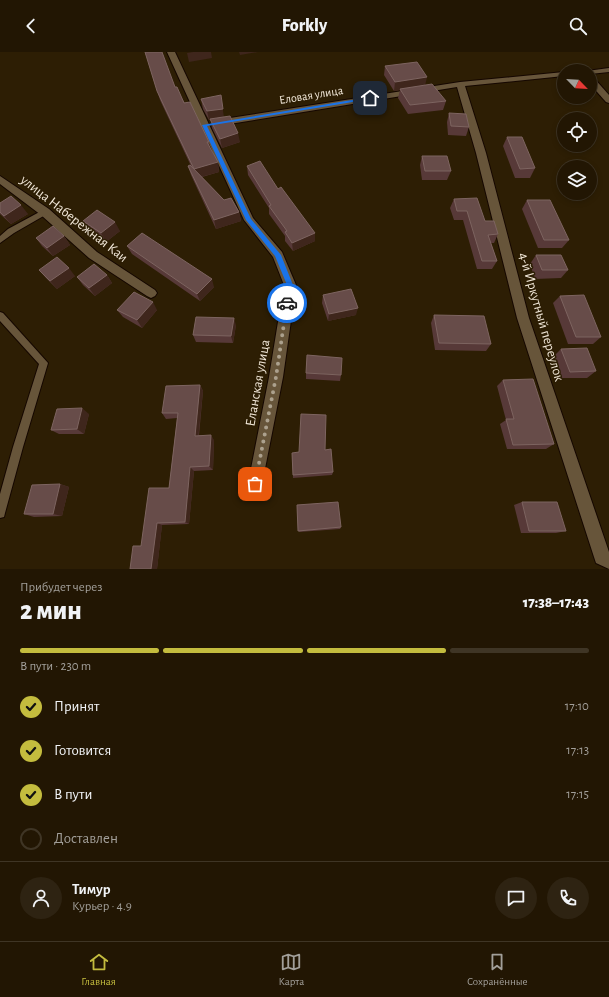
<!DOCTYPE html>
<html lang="ru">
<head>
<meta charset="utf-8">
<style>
	body { margin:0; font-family:"Alegreya Sans",sans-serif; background:#2e2312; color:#f1f3f6; height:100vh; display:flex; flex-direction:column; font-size:15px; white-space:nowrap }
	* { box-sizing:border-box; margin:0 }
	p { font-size:13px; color:#a29f9a }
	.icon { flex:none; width:22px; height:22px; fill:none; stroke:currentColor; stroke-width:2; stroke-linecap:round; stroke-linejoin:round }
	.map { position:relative; height:517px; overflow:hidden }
	.drawer { display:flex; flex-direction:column; background:#221603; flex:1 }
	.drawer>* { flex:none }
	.needle { width:26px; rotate:115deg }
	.buttons { position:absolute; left:557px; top:12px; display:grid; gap:8px }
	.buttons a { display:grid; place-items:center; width:40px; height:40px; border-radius:50%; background:#221603; box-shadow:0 2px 6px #0003,0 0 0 1px #3f3525; font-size:20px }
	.pin { position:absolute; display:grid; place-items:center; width:34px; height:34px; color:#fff; margin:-17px; border-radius:8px; box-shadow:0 2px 6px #0006 }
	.courier { position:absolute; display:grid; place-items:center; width:40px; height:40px; margin:-20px; border:3px solid #1a73e8; border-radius:50%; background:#fff; color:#222; box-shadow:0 1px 5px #0007 }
	.headline em { font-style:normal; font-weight:800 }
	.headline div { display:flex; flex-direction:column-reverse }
	.headline { display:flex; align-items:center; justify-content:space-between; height:68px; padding:0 20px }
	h1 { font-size:26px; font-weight:800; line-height:30px }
	.bar { display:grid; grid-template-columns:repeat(4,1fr); gap:6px 4px; align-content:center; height:48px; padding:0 20px }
	.bar i { height:5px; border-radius:3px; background:#3f3525 }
	.bar .selected { background:#c4bc3e }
	.bar p { grid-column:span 4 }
	.line { display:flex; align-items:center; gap:10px; padding:0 20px; border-top:1px solid #3f3525 }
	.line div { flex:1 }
	.round { display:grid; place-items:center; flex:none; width:42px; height:42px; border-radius:21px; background:#2e2312 }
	ol { padding:0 20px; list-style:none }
	li { display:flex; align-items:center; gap:12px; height:44px }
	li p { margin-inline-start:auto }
	li .icon { padding:4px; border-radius:50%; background:#c4bc3e; color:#111; stroke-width:4 }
	li:last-child { color:#a29f9a }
	li i { width:22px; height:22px; border:2px solid #3f3525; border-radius:50% }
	header { display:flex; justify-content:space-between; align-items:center; height:52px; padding:0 20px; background:#221603; font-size:18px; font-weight:800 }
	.tabs { display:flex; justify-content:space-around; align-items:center; height:56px; border-top:1px solid #3f3525; background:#221603; font-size:11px; color:#a29f9a }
	.tabs a { display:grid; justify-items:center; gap:2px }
	.tabs .selected { color:#c4bc3e }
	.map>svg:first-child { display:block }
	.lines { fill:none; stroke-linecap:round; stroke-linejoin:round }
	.lane-casing { stroke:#150700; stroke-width:2 }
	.street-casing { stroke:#150700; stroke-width:2 }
	.lane { fill:#67553a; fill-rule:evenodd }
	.street { fill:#67553a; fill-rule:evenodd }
	.wall { fill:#573938 }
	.shaded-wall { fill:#3f261c }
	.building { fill:#674c49; stroke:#7d6460 }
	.route { fill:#1a73e8 }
	.done { stroke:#aca18e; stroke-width:4; stroke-dasharray:0 7.2 }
	.labels { text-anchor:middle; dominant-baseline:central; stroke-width:3; stroke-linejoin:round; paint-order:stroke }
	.far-street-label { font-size:12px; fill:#f1e7d8; stroke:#2d1e04 }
	.street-label { font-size:14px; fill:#f1e7d8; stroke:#2d1e04 }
</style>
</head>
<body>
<header><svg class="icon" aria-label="back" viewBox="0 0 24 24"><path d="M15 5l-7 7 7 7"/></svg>Forkly<svg class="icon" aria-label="search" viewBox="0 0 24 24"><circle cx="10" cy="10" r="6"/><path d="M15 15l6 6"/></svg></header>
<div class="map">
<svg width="609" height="517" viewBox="0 0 609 517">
	<rect width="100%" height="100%" fill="#2d1e04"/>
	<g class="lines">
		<g class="lane-casing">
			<g id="lane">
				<path d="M45,157L48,160L47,162L14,181L0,191V184L8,177Z"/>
				<path d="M0,260L3,261L48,311L23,395L5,461L4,465L0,466V442L13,395L39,312L0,269Z"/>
			</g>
		</g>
		<g class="street-casing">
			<g id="street">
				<path d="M167,0H175L253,166L282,200L296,233L283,325L262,432L260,437L255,439L250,437L248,432L269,325L284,233L273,205L244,168Z"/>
				<path d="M609,16V20L590,22V19H587Z"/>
				<path d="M564,20V24L465,34L486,101L529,266L609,500V517L596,511L594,505L517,266L476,101L457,35L217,74L213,71L217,68L460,30Z"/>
				<path d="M590,25H593L609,43V51L606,50L590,32Z"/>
				<path d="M0,124L49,157L97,200L155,238L157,241L155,244L151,246L147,244L89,206L41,163L0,132Z"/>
			</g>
		</g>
		<use href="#lane" class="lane"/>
		<use href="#street" class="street"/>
	</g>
	<g class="wall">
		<path d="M145,0L175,35L209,90L210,97L218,110L219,120L202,125L224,148L239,160L241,169L216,177L191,123L188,114H191L160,48Z"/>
		<path d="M385,14L425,33L446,49L443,58L408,62L398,46L400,38L394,39L384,23Z"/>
		<path d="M201,47L224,65L240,90L222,96L212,76L211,68H209L203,57Z"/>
		<path d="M449,61L469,75L466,84L448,83L447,70Z"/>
		<path d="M507,85L535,116L530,126H515L503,94Z"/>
		<path d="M422,104L451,119L447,128H422L420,113Z"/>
		<path d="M247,114L278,137L315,189L293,199L285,189V184L269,162V156L248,123Z"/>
		<path d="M454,147L485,169L498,182L494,191H491L497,209L492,217H477L463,168H454L450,156Z"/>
		<path d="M527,148L569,188L562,196H538L522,157Z"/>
		<path d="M0,151L28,162L11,172L0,162Z"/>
		<path d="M83,169L120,179L106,190L88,177Z"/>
		<path d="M64,184L70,193L53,204L42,194L36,186Z"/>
		<path d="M127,194L214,235L200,249L132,202Z"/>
		<path d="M536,203L568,218L561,226L535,227L530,212Z"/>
		<path d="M39,218L75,224L57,237L46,226Z"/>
		<path d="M107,223L112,231L95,244L83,233L77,225Z"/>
		<path d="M323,243L356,263L328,269L322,251Z"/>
		<path d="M560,244L601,285L593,292H568L553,251Z"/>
		<path d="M117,258H157L142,276L123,265Z"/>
		<path d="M434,263L491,292L486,299L435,298L431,271Z"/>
		<path d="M236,273L233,291L196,290L193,283Z"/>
		<path d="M561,297L596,319L587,326H562L554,304Z"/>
		<path d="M306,321L341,323L340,329L306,327Z"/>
		<path d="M503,328L554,392L546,397H507L500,372L506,368L497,334Z"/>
		<path d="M200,333L203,339L199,383L214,388L213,418L194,419L189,472L162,473L157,517H130L169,436L177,366L166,367L162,361Z"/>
		<path d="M89,362L84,382H59L51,378Z"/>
		<path d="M325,398L333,420L332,423L293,426L292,401Z"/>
		<path d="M60,432L69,435L62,464L34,465L24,462Z"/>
		<path d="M522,450L566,479L556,481H521L514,453Z"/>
		<path d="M297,453L341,475L340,477L299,480Z"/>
	</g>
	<g class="shaded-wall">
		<path d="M193,0H211L212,6L189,10L187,1Z"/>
		<path d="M239,0H258L240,3Z"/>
		<path d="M427,25L425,34L400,37V38L394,39L395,30Z"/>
		<path d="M221,43L224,66L209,68L207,59Z"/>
		<path d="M238,81L240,90L222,96L220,87Z"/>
		<path d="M218,110L219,120L197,126L194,117Z"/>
		<path d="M21,153L28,162L11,172L4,164Z"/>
		<path d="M239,160L241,169L216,177L214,168Z"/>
		<path d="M115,170L120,179L106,190L101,181Z"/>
		<path d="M315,181V189L293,199L292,191Z"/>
		<path d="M64,184L70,193L53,204L47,196Z"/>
		<path d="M69,216L75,224L57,237L50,229Z"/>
		<path d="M107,223L112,231L95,244L89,236Z"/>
		<path d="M212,227L214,235L200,249L197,242Z"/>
		<path d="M153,250L157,258L142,276L137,268Z"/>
		<path d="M358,256L356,263L328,269L329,262Z"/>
		<path d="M234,266L236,273L233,291L231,284Z"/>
		<path d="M200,333L203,339L198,388L195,384Z"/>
		<path d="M82,356L89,362L84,382L77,377Z"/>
		<path d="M211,383L214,388L213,418L209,414Z"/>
		<path d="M190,415L194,419L189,472L185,470Z"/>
		<path d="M60,432L69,435L62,464L53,462Z"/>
		<path d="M157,471L162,473L157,517H151Z"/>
	</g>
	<g class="building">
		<path d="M145,0H162L175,35H177L184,51L190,50L209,90H207L218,110L194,117L157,39Z"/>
		<path d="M417,10L427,25L395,30L385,14Z"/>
		<path d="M432,32L446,49L410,53L400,37Z"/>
		<path d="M221,43L223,57L207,59L201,47Z"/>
		<path d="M449,61L466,62L469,75L451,74Z"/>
		<path d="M230,64L238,81L220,87L210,67Z"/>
		<path d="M507,85H522L535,116L520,117Z"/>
		<path d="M422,104H447L451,119H425Z"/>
		<path d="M260,109L278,137L281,135L315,181L292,191L285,180L287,179L269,154L271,153L247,114Z"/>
		<path d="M190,113L224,148L231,146L239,160L214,168L188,114Z"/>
		<path d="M11,144L21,153L4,164L0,160V151Z"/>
		<path d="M477,146L485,169H494L498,182L488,183L497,209H482L467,159H457L454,147Z"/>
		<path d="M527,148H550L569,188H544Z"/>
		<path d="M97,158L115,170L101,181L83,169Z"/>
		<path d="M53,174L64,184L47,196L36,186Z"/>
		<path d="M142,181L212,227L197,242L127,194Z"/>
		<path d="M536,203H561L568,218H542Z"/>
		<path d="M57,205L69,216L50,229L39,218Z"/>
		<path d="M94,212L107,223L89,236L77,225Z"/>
		<path d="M351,237L358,256L329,262L323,243Z"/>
		<path d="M134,240L153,250L137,268L117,258Z"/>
		<path d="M584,243L601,285H576L560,244Z"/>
		<path d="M434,263L484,264L491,292L439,291Z"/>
		<path d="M196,265L234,266L231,284L193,283Z"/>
		<path d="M587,296L596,319L570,320L561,297Z"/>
		<path d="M307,303L342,306L341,323L306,321Z"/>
		<path d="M533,327L554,392L513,393L506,367H514L503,328Z"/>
		<path d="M200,333L195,384L211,383L209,414L190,415L185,470L157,471L151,517H130L133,494H141L149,436H169L178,361H162L166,334Z"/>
		<path d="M82,356L77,377L51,378L57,357Z"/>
		<path d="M301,362L326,363L325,398L331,397L333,420L293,423L292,401L299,400Z"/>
		<path d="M60,432L53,462H24L32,433Z"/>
		<path d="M338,450L341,475L298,479L297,453Z"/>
		<path d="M522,450H557L566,479H529Z"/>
	</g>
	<path class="route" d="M370,45L371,47L207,74L251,167L281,203L293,233L290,251L287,254L285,253L287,233L275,204L246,168L202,73Z"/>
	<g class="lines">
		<path class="done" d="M255,432L276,325L287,251"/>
	</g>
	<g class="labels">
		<g class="far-street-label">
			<text transform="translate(311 43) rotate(-9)">Еловая улица</text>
		</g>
		<g class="street-label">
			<text transform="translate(74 167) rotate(38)">улица Набережная Каи</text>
			<text transform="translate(541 265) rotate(74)">4-й Иркутный переулок</text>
			<text transform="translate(258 331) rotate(-80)">Еланская улица</text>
		</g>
	</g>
</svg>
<div class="buttons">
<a><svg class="needle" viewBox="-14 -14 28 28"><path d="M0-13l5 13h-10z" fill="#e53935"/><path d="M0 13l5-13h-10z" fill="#a29f9a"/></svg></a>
<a><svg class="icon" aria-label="locate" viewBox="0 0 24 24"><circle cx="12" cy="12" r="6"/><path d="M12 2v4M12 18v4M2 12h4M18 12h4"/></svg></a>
<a><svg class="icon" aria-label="layers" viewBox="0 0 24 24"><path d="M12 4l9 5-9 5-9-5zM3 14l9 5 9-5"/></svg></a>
</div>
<div class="pin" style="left:255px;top:432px;background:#ea580c"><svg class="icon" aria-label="bag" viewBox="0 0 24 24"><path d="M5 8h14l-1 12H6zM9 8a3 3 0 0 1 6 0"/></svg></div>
<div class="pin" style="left:370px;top:46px;background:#1f2937"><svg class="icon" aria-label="home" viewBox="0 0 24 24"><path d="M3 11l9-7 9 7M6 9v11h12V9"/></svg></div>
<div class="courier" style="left:287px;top:251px"><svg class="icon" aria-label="car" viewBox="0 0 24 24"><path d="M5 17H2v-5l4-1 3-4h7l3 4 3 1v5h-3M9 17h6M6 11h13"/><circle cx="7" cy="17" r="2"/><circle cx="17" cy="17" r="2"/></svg></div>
</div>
<section class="drawer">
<div class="headline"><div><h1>2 мин</h1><p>Прибудет через</p></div><em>17:38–17:43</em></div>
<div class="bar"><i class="selected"></i><i class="selected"></i><i class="selected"></i><i></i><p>В пути · 230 m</p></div>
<ol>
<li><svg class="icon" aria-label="check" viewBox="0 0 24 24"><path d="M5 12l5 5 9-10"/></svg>Принят<p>17:10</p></li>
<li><svg class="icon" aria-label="check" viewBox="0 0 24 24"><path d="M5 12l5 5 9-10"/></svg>Готовится<p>17:13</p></li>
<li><svg class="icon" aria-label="check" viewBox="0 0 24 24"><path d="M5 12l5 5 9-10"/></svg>В пути<p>17:15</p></li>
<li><i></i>Доставлен</li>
</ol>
<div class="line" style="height:72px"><a class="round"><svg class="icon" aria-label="person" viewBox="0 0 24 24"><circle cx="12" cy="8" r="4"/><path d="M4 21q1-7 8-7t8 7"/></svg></a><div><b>Тимур</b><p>Курьер · 4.9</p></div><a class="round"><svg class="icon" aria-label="chat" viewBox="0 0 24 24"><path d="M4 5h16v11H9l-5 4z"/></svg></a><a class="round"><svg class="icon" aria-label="phone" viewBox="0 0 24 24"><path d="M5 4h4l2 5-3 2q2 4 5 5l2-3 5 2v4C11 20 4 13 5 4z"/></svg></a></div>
</section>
<nav class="tabs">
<a class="selected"><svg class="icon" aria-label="home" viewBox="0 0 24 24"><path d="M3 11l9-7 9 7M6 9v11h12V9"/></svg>Главная</a>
<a><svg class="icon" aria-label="map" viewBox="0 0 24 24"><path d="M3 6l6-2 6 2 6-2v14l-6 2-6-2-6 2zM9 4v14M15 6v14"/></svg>Карта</a>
<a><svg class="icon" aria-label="saved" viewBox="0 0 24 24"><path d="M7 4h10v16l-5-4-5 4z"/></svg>Сохранённые</a>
</nav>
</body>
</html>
